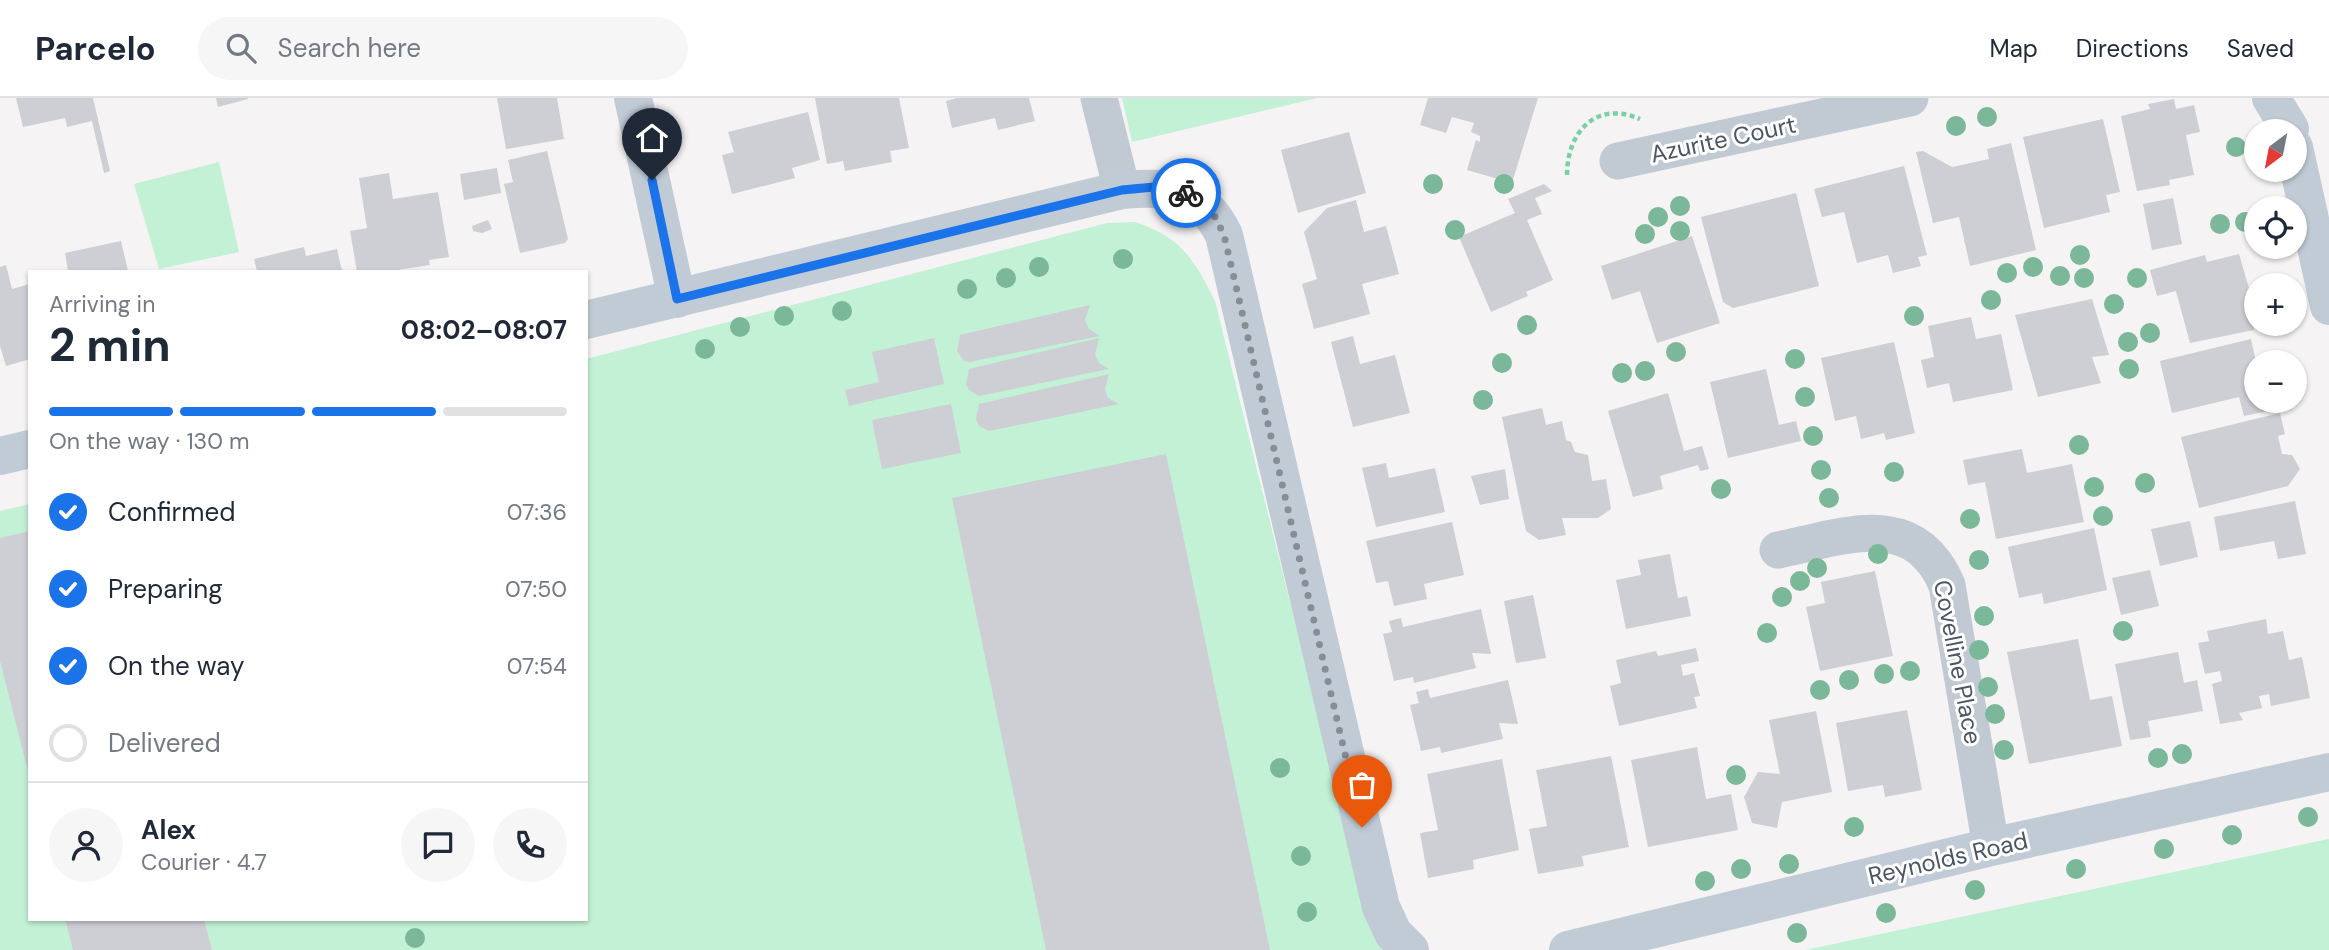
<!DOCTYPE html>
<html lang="en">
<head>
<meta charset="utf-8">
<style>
	body { margin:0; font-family:"DM Sans",sans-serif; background:#f6f6f7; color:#1f2937; height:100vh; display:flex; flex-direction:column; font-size:26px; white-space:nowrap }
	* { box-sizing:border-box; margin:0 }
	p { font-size:23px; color:#747a83 }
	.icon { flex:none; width:38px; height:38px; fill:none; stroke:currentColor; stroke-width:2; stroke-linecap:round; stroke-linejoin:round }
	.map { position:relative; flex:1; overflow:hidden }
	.side { position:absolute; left:28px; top:172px; width:560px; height:651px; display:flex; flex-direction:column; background:#fff; border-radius:0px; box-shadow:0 2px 5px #0004 }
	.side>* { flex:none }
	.needle { width:46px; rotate:212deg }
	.buttons { position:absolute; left:2244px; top:21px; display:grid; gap:14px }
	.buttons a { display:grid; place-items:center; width:63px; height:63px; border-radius:50%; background:#fff; box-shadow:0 2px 5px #0004; font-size:35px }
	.pin { position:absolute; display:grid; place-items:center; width:60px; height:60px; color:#fff; margin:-72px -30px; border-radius:50% 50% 50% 0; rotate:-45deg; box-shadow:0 0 7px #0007 }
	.pin .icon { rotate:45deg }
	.courier { position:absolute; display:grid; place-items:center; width:70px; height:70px; margin:-35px; border:5px solid #1a73e8; border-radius:50%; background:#fff; color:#222; box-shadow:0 2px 9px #0007 }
	.overview em { font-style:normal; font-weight:700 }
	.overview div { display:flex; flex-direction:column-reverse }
	.overview { display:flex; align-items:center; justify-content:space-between; height:119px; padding:0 21px }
	h1 { font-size:46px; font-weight:700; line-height:52px }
	.bar { display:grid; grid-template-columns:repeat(4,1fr); gap:10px 7px; align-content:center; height:84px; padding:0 21px }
	.bar i { height:9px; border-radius:5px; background:#e0e1e3 }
	.bar .current { background:#1a73e8 }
	.bar p { grid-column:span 4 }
	.line { display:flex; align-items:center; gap:18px; padding:0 21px; border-top:2px solid #e0e1e3 }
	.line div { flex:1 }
	.round { display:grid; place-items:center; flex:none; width:74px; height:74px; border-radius:37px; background:#f6f6f7 }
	ol { padding:0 21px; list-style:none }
	li { display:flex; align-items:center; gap:21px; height:77px }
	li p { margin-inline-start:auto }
	li .icon { padding:7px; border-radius:50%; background:#1a73e8; color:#fff; stroke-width:4 }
	li:last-child { color:#747a83 }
	li i { width:38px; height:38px; border:4px solid #e0e1e3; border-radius:50% }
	header { display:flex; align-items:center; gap:42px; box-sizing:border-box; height:98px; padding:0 35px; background:#fff; border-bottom:2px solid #e0e1e3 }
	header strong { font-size:33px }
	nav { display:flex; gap:38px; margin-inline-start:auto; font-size:24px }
	.search { width:490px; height:63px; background:#f6f6f7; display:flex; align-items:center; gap:18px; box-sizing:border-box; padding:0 24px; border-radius:38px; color:#747a83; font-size:26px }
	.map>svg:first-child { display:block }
	.green { fill:#c3f1d5 }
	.building { fill:#cdcfd5 }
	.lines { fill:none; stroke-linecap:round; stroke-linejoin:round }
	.path { stroke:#7ad0a6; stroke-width:4.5; stroke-dasharray:5 3.5; stroke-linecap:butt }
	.street { stroke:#c1cad2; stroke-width:37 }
	.secondary { stroke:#c1cbd6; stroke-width:38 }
	.tree { fill:#7bb799 }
	.done { stroke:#868d94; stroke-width:7; stroke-dasharray:0 12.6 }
	.route { stroke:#1a73e8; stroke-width:9 }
	.labels { text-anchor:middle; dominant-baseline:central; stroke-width:6; stroke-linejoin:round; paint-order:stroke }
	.street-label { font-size:24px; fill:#4a5661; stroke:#fff }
</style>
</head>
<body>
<header>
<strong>Parcelo</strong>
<div class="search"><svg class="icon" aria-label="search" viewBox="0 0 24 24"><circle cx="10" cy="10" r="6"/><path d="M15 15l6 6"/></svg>Search here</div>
<nav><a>Map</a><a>Directions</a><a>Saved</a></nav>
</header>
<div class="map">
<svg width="2329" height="852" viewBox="0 0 2329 852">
	<rect width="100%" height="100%" fill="#f5f3f3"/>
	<g class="green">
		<path d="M1122,0H1317L1132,44Z"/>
		<path d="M219,64L239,154L159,171L134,86Z"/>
		<path d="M1135,124C1181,139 1194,161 1215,203L1370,826L1385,852H0V413L30,406V821H586V261L1107,125Z"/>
		<path d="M2329,741V852H1805Z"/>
	</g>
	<g class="building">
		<path d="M16,0H93L110,73L104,75L92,23L67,29L65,20L23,29Z"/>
		<path d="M216,0H248V1L218,9Z"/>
		<path d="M497,0H557L564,41L506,51Z"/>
		<path d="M815,0H899L909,50L890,53L892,64L845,73L843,63L827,66Z"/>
		<path d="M957,0H1029L1035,23L998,32L995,20L952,30L946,3Z"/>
		<path d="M1428,0H1538L1512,85L1467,72L1476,42L1480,44V38L1471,34L1474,25L1452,19L1446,35L1420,27Z"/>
		<path d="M2174,1L2176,11L2194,7L2200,34L2186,37L2194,77L2169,82L2170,87L2137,93L2121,18L2150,11L2148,6Z"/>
		<path d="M808,14L820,62L792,70L795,80L732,96L722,57L734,54L728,34Z"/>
		<path d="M2103,21L2120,94L2106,97L2110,114L2044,130L2023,39Z"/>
		<path d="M1349,34L1366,95L1298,115L1281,52Z"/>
		<path d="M2011,45L2036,152L1970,168L1959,119L1933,125L1916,54L1923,53L1952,69L1989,61L1987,51Z"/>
		<path d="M547,53L568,141L565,145L520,155L504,86L513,84L508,62Z"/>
		<path d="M1904,68L1927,157L1918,159L1921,168L1893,175L1888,157L1857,165L1844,114L1822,119L1814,91Z"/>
		<path d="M497,70L501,95L464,102L460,76Z"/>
		<path d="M389,75L393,101L438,94L449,159L429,162L430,167L391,173H357L350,133L367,130L359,80Z"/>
		<path d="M1544,86L1552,93L1535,100L1542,116L1527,122L1553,182L1526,194L1528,198L1491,214L1459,139L1515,115L1508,101Z"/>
		<path d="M1796,95L1819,188L1733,210L1723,204L1701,119Z"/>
		<path d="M2173,100L2182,146L2152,152L2143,106Z"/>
		<path d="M1356,102L1364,134L1386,128L1399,176L1362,186L1370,216L1314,231L1302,186L1317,181L1304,134L1327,110Z"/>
		<path d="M488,122L492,131L482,135L473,133L472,128Z"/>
		<path d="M1692,138L1720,225L1657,245L1640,193L1612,202L1601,168Z"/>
		<path d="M121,143L128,173H68L65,155Z"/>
		<path d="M304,149L306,158L337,151L342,173H257L254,161Z"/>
		<path d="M2239,156L2253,204L2256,203V216L2252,217L2254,232L2190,245L2176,193L2157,198L2150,172L2205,157L2207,164Z"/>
		<path d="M6,167L12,191L30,186V261L6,268L0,248V169Z"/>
		<path d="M2092,201L2109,257L2092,259L2101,285L2038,299L2015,217Z"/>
		<path d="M1090,207L1085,222L1089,231L1100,238L969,264L964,263L957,253L960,237Z"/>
		<path d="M1971,219L1976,241L2001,236L2013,292L1953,304L1949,285L1927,290L1921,262L1934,259L1928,228Z"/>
		<path d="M1353,238L1360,266L1395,257L1410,315L1353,329L1331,244Z"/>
		<path d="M934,240L944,286L849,308L845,292L879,284L872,254Z"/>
		<path d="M1099,240L1095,256L1099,265L1109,271L979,298L969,292L966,286L969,271Z"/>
		<path d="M2251,241L2256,264V303H2266L2268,313L2244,318L2239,299L2172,315L2160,263Z"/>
		<path d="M1894,244L1915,335L1886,342L1884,335L1861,341L1856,318L1835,323L1821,260Z"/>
		<path d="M1766,271L1779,327L1796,323L1801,343L1728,360L1710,284Z"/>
		<path d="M1109,276L1105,291L1108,300L1119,306L989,333L979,328L976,321L979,306Z"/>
		<path d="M1668,295L1684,353L1702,348L1709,371L1700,373L1698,367L1660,378L1663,391L1633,399L1608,313Z"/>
		<path d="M951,306L961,355L882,371L872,322Z"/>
		<path d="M1542,310L1546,327L1562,323L1566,342L1571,344L1575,354L1588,357L1592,383L1606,381L1611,411L1598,420H1562L1566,437L1539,442L1526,433L1502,319Z"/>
		<path d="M2280,315L2285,336L2278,338L2282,356L2292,357L2300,371L2288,388L2199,410L2181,339Z"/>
		<path d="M2022,351L2027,375L2072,366L2084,424L1996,441L1985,384L1968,387L1963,362Z"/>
		<path d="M1166,356L1270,852H1046L952,400Z"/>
		<path d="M1386,365L1389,380L1435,370L1445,414L1376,429L1362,370Z"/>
		<path d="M1505,371L1509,401L1480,407L1471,378Z"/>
		<path d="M2295,403L2306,456L2278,461L2274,443L2220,453L2214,419Z"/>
		<path d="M2190,423L2198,459L2160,468L2151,431Z"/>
		<path d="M1452,424L1464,477L1424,486L1427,501L1394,508L1388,483L1376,485L1366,443Z"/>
		<path d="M2094,430L2107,492L2044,506L2042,495L2019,500L2008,449Z"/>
		<path d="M30,433V676L29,677L0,563V440Z"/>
		<path d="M1670,456L1678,500L1687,498L1691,518L1626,531L1616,482L1641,477L1638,462Z"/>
		<path d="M2150,472L2159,508L2121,517L2112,480Z"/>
		<path d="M1875,473L1893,558L1820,573L1806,509L1825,505L1821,484Z"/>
		<path d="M1533,497L1546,560L1516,565L1504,503Z"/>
		<path d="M1481,511L1491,556L1472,555L1476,570L1414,585L1413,579L1394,583L1383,536L1392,534L1389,523L1401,520L1403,529Z"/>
		<path d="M2266,521L2268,536L2283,533L2289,562L2302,559L2310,600L2271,608L2269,596L2259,598L2262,610L2239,615L2243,622L2220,626L2212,586L2222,583L2220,573L2205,576L2198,545L2209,543L2207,533Z"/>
		<path d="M2078,541L2090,602L2112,598L2122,648L2029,666L2007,554Z"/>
		<path d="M1696,550L1699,563L1681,567L1683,578L1694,575L1700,598L1694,599L1697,610L1619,628L1610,588L1621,585L1616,562L1656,553L1658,558Z"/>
		<path d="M2178,554L2184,585L2197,582L2203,613L2148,623L2151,639L2130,642L2115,566Z"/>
		<path d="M1508,582L1518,626L1499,625L1503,641L1441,655L1440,649L1421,653L1410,607L1419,605L1416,594L1428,591L1430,600Z"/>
		<path d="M1907,612L1922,692L1885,699L1883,687L1848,693L1836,625Z"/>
		<path d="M1816,613L1832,694L1782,704L1777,730L1752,725L1744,699L1758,674L1780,676L1769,622Z"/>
		<path d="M1697,649L1706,701L1731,696L1738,732L1648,749L1631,662Z"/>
		<path d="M1611,658L1629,749L1582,758L1584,768L1538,776L1529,731L1547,728L1536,672Z"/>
		<path d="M1502,661L1519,752L1473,762L1474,771L1428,780L1420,735L1438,732L1427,676Z"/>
		<path d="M65,821H204L212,852H73Z"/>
	</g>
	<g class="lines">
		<path class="path" d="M1567,77C1567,34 1596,2 1640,21"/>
		<g class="street">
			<path d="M1099,0L1122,92"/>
			<path d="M1618,63L1910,0"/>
			<path d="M1778,452C1842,439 1914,409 1947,487L1991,749"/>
		</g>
		<g class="secondary">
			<path d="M633,0L677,201"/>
			<path d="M2271,0L2290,31"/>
			<path d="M2294,49L2329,208"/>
			<path d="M586,222L1122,92C1170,88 1201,90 1224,137L1381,809L1393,835L1410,852"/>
			<path d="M0,358L30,351"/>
			<path d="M1568,852L1991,749L2329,674"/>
		</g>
	</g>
	<g class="tree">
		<circle cx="1987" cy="19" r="10"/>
		<circle cx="1956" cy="28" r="10"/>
		<circle cx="2236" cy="49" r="10"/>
		<circle cx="1433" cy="86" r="10"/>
		<circle cx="1504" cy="86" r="10"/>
		<circle cx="1680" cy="108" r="10"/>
		<circle cx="1658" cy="119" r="10"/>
		<circle cx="2245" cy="124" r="10"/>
		<circle cx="2220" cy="126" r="10"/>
		<circle cx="1455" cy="132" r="10"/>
		<circle cx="1680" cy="133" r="10"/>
		<circle cx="1645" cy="136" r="10"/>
		<circle cx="2080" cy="157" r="10"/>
		<circle cx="1123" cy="161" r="10"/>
		<circle cx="1039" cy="169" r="10"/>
		<circle cx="2033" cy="169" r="10"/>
		<circle cx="2007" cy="175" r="10"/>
		<circle cx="2060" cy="178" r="10"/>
		<circle cx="1006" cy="180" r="10"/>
		<circle cx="2084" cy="180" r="10"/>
		<circle cx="2137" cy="180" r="10"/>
		<circle cx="967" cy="191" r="10"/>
		<circle cx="1991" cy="202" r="10"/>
		<circle cx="2114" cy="206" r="10"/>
		<circle cx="842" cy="213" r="10"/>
		<circle cx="784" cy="218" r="10"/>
		<circle cx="1914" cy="218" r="10"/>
		<circle cx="1527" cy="227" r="10"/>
		<circle cx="740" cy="229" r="10"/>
		<circle cx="2150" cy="235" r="10"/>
		<circle cx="2128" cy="244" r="10"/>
		<circle cx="705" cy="251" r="10"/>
		<circle cx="1676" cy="254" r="10"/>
		<circle cx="1795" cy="261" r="10"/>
		<circle cx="1502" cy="265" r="10"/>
		<circle cx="2129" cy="271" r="10"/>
		<circle cx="1645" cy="273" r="10"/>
		<circle cx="1622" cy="275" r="10"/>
		<circle cx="1805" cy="299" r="10"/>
		<circle cx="1483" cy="302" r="10"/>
		<circle cx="1813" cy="338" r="10"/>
		<circle cx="2079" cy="347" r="10"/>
		<circle cx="1821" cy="372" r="10"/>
		<circle cx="1894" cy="374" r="10"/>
		<circle cx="2145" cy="385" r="10"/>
		<circle cx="2094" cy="389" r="10"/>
		<circle cx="1721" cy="391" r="10"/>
		<circle cx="1829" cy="400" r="10"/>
		<circle cx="2103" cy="418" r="10"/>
		<circle cx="1970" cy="421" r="10"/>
		<circle cx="1878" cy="456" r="10"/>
		<circle cx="1979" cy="462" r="10"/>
		<circle cx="1817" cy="470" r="10"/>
		<circle cx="1800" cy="483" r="10"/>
		<circle cx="1782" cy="499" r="10"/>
		<circle cx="1984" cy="518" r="10"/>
		<circle cx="2123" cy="533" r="10"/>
		<circle cx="1767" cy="535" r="10"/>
		<circle cx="1979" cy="552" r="10"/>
		<circle cx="1910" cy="573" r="10"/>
		<circle cx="1884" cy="576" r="10"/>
		<circle cx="1849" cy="582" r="10"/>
		<circle cx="1988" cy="589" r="10"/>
		<circle cx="1820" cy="592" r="10"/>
		<circle cx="1995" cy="616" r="10"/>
		<circle cx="2004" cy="652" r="10"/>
		<circle cx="2182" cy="656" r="10"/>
		<circle cx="2158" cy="660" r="10"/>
		<circle cx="1280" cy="670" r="10"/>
		<circle cx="1736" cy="677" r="10"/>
		<circle cx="2308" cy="719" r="10"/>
		<circle cx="1854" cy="729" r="10"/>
		<circle cx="2232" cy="737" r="10"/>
		<circle cx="2164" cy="751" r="10"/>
		<circle cx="1301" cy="758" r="10"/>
		<circle cx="1789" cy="766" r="10"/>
		<circle cx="1741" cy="771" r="10"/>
		<circle cx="2076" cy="771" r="10"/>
		<circle cx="1705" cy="783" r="10"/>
		<circle cx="1975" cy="792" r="10"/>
		<circle cx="1307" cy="814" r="10"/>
		<circle cx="1886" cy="815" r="10"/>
		<circle cx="1797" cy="835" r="10"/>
		<circle cx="415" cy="840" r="10"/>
	</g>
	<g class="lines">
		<path class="done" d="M1186,95L1213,115L1224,137L1362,729"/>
		<path class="route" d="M652,82L677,201L1122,92L1154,89L1186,95"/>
	</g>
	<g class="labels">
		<g class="street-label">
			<text transform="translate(1723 41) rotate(-12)">Azurite Court</text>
			<text transform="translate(1958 564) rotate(79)">Covelline Place</text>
			<text transform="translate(1948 760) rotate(-13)">Reynolds Road</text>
		</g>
	</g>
</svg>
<div class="buttons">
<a><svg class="needle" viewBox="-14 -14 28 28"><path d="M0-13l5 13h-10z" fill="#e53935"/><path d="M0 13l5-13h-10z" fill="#747a83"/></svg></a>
<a><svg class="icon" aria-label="locate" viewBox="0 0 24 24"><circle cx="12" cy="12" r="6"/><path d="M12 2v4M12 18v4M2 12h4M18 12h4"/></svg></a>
<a>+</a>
<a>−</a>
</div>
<div class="pin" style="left:1362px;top:729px;background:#ea580c"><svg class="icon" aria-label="bag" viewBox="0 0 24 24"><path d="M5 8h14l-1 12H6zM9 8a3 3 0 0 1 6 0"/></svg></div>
<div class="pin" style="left:652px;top:82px;background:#1f2937"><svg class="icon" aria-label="home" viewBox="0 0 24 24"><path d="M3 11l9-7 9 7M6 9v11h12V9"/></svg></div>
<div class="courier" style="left:1186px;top:95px"><svg class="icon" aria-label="bike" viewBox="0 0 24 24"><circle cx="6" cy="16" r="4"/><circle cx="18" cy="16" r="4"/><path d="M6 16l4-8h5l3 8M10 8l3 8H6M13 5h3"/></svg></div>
<section class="side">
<div class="overview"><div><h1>2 min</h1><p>Arriving in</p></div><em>08:02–08:07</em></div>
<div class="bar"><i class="current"></i><i class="current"></i><i class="current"></i><i></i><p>On the way · 130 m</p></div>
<ol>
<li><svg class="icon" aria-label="check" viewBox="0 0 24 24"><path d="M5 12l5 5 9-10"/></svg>Confirmed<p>07:36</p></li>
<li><svg class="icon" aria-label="check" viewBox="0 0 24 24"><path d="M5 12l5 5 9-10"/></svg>Preparing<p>07:50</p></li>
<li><svg class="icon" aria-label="check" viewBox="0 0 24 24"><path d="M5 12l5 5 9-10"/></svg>On the way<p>07:54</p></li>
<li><i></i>Delivered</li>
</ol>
<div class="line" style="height:126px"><a class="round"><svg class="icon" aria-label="person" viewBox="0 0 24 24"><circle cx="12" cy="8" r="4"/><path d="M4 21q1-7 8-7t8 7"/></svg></a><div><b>Alex</b><p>Courier · 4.7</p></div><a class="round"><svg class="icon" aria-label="chat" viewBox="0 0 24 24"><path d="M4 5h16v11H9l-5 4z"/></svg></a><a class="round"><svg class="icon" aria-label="phone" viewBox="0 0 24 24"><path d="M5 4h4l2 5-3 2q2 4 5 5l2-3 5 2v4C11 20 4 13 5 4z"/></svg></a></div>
</section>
</div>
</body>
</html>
